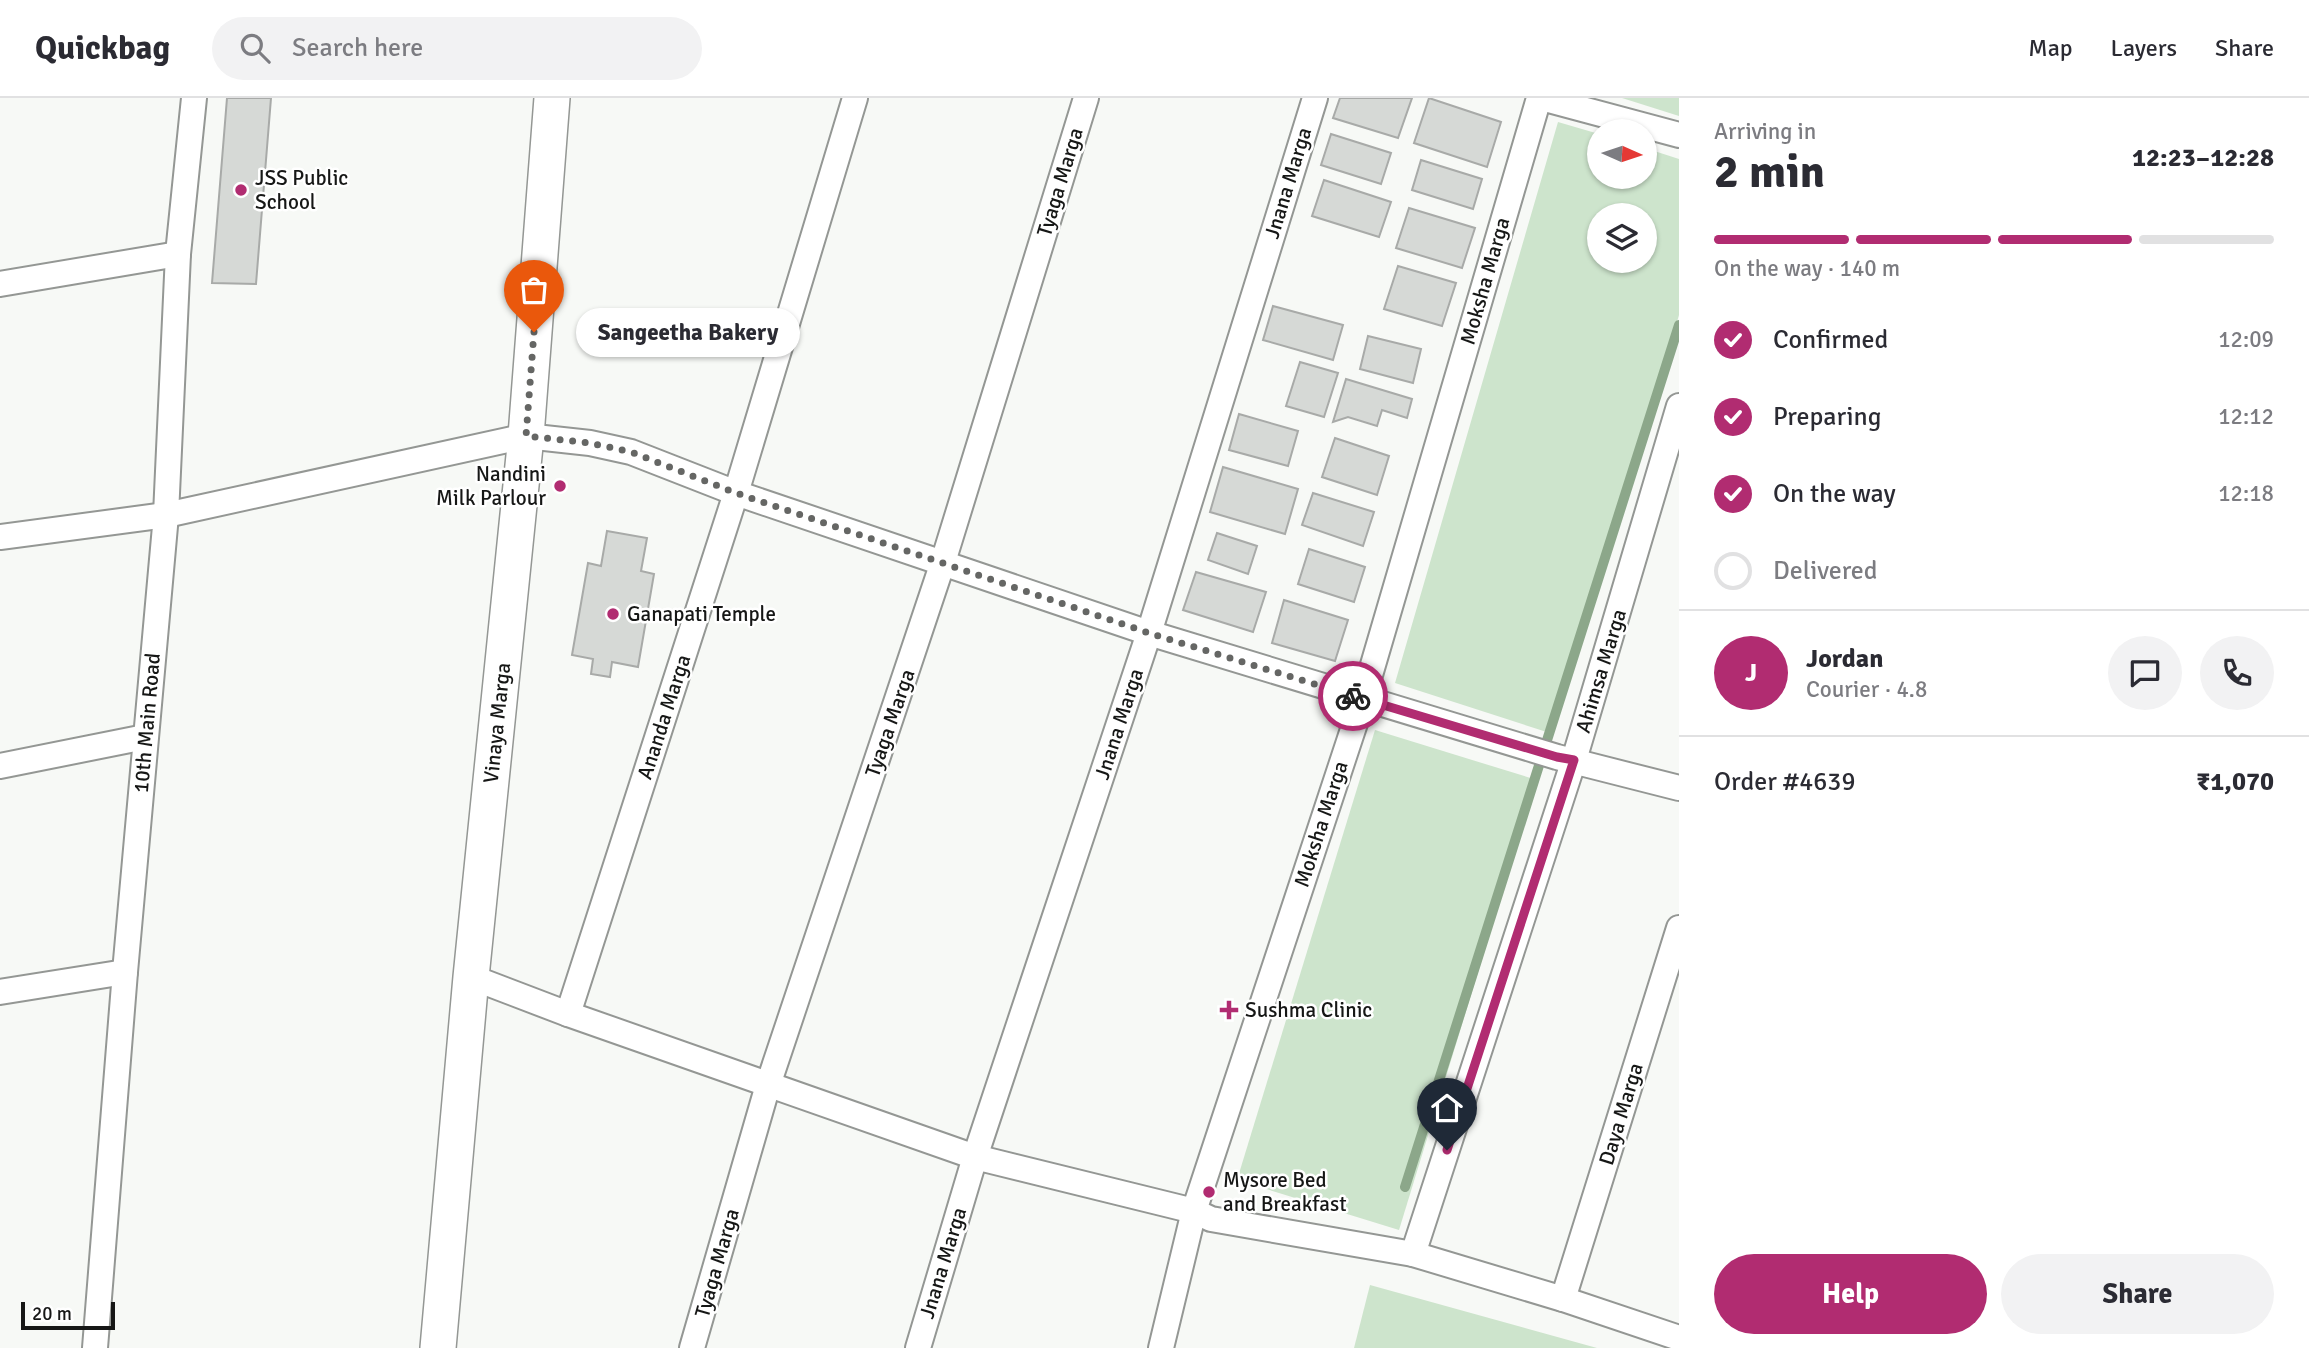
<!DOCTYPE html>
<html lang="en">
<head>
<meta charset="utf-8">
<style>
	body { margin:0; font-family:Signika,sans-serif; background:#f2f2f3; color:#2b2b33; height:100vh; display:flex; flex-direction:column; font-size:26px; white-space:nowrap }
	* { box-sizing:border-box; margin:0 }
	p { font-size:23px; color:#7c7c81 }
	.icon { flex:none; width:38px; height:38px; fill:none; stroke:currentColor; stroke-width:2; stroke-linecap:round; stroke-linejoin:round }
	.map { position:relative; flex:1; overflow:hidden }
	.side { display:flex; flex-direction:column; background:#fff; width:630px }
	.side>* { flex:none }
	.needle { width:46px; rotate:93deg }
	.fabs { position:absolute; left:1587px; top:21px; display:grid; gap:14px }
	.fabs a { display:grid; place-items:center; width:70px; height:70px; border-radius:50%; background:#fff; box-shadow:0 2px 5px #0004; font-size:35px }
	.scale { position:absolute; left:21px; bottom:18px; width:94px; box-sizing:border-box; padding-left:7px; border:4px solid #161716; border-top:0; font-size:19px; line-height:24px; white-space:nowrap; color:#161716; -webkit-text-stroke:5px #fff; paint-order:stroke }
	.pin { position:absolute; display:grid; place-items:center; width:60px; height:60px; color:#fff; margin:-72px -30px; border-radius:50% 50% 50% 0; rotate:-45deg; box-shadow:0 0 7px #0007 }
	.pin .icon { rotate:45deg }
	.courier { position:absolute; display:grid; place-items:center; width:70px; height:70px; margin:-35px; border:5px solid #b12c71; border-radius:50%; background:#fff; color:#222; box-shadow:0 2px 9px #0007 }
	.bubble { position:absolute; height:49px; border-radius:24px; background:#fff; box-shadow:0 2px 5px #0004; font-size:23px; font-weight:700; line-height:49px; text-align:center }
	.head em { font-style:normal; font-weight:700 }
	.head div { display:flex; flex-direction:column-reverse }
	.head { display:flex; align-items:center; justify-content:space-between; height:119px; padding:0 35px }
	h1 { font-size:46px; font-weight:700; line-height:52px }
	.bar { display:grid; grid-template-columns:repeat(4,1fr); gap:10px 7px; align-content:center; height:84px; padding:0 35px }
	.bar i { height:9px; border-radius:5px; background:#e1e1e2 }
	.bar .selected { background:#b12c71 }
	.bar p { grid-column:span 4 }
	.line { display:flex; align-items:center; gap:18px; padding:0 35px; border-top:2px solid #e1e1e2 }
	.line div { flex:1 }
	.round { display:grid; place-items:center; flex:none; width:74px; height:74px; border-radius:37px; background:#f2f2f3 }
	ol { padding:0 35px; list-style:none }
	li { display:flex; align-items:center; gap:21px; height:77px }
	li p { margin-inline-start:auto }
	li .icon { padding:7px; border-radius:50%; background:#b12c71; color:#fff; stroke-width:4 }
	li:last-child { color:#7c7c81 }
	li i { width:38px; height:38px; border:4px solid #e1e1e2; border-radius:50% }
	.button { display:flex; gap:14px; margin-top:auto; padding:14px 35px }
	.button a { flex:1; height:80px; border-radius:42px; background:#b12c71; color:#fff; font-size:28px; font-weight:700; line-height:80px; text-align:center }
	.button a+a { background:#f2f2f3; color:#2b2b33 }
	header { display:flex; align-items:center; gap:42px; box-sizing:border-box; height:98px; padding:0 35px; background:#fff; border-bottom:2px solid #e1e1e2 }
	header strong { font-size:33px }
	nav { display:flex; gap:38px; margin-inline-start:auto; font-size:24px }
	.search { width:490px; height:63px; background:#f2f2f3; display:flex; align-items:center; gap:18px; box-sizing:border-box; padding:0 24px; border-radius:38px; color:#7c7c81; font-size:26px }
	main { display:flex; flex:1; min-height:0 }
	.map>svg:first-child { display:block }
	.green { fill:#cde4cc; fill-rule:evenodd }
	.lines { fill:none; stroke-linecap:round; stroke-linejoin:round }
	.stream { stroke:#8ca78a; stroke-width:10 }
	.building { fill:#d6d9d6; stroke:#a8aaa8; stroke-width:2 }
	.street-casing { stroke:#949794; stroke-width:28 }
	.secondary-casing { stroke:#949794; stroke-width:38 }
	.street { stroke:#fff; stroke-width:24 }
	.secondary { stroke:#fff; stroke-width:35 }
	.done { stroke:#656664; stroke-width:7; stroke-dasharray:0 12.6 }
	.route { stroke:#b12c71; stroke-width:9 }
	.poi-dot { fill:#b12c71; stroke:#fff; stroke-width:2.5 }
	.labels { text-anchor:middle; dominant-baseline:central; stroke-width:5; stroke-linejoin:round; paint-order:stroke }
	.poi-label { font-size:21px; fill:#161716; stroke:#fff; text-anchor:start }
	.street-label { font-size:21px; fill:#161716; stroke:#fff }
</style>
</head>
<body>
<header>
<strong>Quickbag</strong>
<div class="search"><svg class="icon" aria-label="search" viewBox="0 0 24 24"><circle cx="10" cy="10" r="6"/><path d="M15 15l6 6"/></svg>Search here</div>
<nav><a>Map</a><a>Layers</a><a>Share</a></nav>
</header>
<main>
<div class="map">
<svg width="1679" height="1250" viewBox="0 0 1679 1250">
	<rect width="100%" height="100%" fill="#f7f9f6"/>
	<g class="green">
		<path d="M1622,0H1679V18Z"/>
		<path d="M1558,24L1599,36L1600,79H1645V50L1679,61V217L1553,636L1395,585ZM1645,117V163H1600V117Z"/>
		<path d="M1375,632L1537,682L1399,1132L1237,1082Z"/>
		<path d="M1370,1187L1597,1250H1354Z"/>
	</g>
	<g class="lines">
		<path class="stream" d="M1405,1089L1679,227"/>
	</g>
	<g class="building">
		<path d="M227,0H271L256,186L212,185Z"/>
		<path d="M1340,0H1412L1398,40L1333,20Z"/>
		<path d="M1429,0L1501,24L1487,69L1414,45Z"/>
		<path d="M1331,36L1391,55L1381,86L1321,67Z"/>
		<path d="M1421,62L1482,81L1473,111L1412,92Z"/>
		<path d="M1324,82L1391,104L1379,139L1312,118Z"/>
		<path d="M1409,110L1475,130L1462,170L1396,150Z"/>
		<path d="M1398,168L1456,185L1442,228L1384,211Z"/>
		<path d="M1273,208L1343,227L1333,262L1263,242Z"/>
		<path d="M1368,238L1421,251L1413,285L1360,271Z"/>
		<path d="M1300,264L1338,275L1324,319L1286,308Z"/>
		<path d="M1346,281L1412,301L1407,320L1382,312L1377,328L1348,319L1333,324Z"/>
		<path d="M1239,316L1298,333L1288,368L1229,352Z"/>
		<path d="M1335,340L1389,358L1377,397L1322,379Z"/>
		<path d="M1223,369L1298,391L1285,436L1210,414Z"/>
		<path d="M1313,395L1374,414L1363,448L1302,427Z"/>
		<path d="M607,433L647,440L641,473L654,476L638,569L612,564L610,579L591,576L593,561L572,557L588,465L601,468Z"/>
		<path d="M1217,435L1257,448L1248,476L1208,462Z"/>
		<path d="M1309,451L1365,469L1354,504L1298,486Z"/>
		<path d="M1196,474L1266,494L1253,534L1183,512Z"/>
		<path d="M1284,502L1348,522L1335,563L1272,545Z"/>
	</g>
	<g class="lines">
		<g class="street-casing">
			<g id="street">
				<path d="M1541,0L1679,37"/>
				<path d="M0,186L178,156"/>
				<path d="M0,439L166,417L526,338L590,345L631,354L736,395L1149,535L1557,659L1679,690"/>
				<path d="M0,668L145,639"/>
				<path d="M471,879L568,916L975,1059L1194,1113L1211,1121L1413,1156L1563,1201L1679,1240"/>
				<path d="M0,894L125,874"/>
				<path d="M568,916L736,395L855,0"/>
				<path d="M1413,1156L1574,662L1679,308"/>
				<path d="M1563,1201L1679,830"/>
				<path d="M95,1250L125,874L166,417L178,156L194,0"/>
				<path d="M692,1250L768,987L943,464L1086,0"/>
				<path d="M918,1250L975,1059L1149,535L1315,0"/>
				<path d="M1161,1250L1194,1113L1363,601L1539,0"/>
			</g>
		</g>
		<g class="secondary-casing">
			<path id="secondary" d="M438,1250L471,879L526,338L552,0"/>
		</g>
		<use href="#street" class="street"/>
		<use href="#secondary" class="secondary"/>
	</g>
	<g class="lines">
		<path class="done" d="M534,234L526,338L590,345L631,354L736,395L1149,535L1353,598"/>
		<path class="route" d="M1353,598L1557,659L1574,662L1447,1052"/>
	</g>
	<g class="poi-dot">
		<circle cx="241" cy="92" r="7"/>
		<circle cx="560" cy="388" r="7"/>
		<circle cx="613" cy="516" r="7"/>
		<path d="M1225.5 901.5h7v7h7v7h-7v7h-7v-7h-7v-7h7z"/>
		<circle cx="1209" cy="1094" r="7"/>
	</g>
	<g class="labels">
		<g class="poi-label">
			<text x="255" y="80">JSS Public<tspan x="255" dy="24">School</tspan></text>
			<text x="546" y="376" text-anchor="end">Nandini<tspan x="546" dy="24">Milk Parlour</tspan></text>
			<text x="627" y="516">Ganapati Temple</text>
			<text x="1245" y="912">Sushma Clinic</text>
			<text x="1223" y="1082">Mysore Bed<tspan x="1223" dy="24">and Breakfast</tspan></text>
		</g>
		<g class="street-label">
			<text transform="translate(1060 84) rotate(-73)">Tyaga Marga</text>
			<text transform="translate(1288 85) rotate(-73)">Jnana Marga</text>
			<text transform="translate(1485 183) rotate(-74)">Moksha Marga</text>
			<text transform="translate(1601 573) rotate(-73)">Ahimsa Marga</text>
			<text transform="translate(664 619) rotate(-72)">Ananda Marga</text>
			<text transform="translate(147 625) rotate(-85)">10th Main Road</text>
			<text transform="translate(497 625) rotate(-84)">Vinaya Marga</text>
			<text transform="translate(890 625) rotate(-71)">Tyaga Marga</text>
			<text transform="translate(1119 626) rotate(-72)">Jnana Marga</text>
			<text transform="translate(1321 726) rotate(-72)">Moksha Marga</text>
			<text transform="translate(1621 1016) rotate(-73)">Daya Marga</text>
			<text transform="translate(717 1165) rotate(-74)">Tyaga Marga</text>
			<text transform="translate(943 1165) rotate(-73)">Jnana Marga</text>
		</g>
	</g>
</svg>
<div class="fabs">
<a><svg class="needle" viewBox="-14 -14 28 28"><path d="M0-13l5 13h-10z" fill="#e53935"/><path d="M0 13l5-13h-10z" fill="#7c7c81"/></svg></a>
<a><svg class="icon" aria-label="layers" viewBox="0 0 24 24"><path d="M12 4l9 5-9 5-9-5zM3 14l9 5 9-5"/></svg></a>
</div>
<div class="scale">20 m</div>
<div class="pin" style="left:534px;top:234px;background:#ea580c"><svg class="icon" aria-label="bag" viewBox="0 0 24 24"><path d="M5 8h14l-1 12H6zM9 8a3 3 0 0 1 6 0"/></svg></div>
<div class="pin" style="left:1447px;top:1052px;background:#1f2937"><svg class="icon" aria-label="home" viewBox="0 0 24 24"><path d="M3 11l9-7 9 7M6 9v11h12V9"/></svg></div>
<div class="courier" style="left:1353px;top:598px"><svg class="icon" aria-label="bike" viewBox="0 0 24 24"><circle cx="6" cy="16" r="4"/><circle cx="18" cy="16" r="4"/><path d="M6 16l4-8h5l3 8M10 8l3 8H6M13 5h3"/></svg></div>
<div class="bubble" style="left:576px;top:210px;width:224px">Sangeetha Bakery</div>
</div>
<section class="side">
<div class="head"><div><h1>2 min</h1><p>Arriving in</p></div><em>12:23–12:28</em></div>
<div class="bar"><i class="selected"></i><i class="selected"></i><i class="selected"></i><i></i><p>On the way · 140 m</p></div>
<ol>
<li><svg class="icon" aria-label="check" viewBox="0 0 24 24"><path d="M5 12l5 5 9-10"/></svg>Confirmed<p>12:09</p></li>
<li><svg class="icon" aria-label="check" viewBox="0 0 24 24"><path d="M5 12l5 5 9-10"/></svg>Preparing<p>12:12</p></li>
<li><svg class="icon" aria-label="check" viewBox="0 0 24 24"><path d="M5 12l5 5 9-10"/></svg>On the way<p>12:18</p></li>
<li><i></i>Delivered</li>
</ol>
<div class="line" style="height:126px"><b class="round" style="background:#b12c71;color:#fff">J</b><div><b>Jordan</b><p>Courier · 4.8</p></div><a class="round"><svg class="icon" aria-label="chat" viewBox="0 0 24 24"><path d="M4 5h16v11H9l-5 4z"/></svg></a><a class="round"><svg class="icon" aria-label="phone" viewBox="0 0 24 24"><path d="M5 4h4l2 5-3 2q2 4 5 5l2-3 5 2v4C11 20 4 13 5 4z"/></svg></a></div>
<div class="line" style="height:91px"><div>Order #4639</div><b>₹1,070</b></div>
<div class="button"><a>Help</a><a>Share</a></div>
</section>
</main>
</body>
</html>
